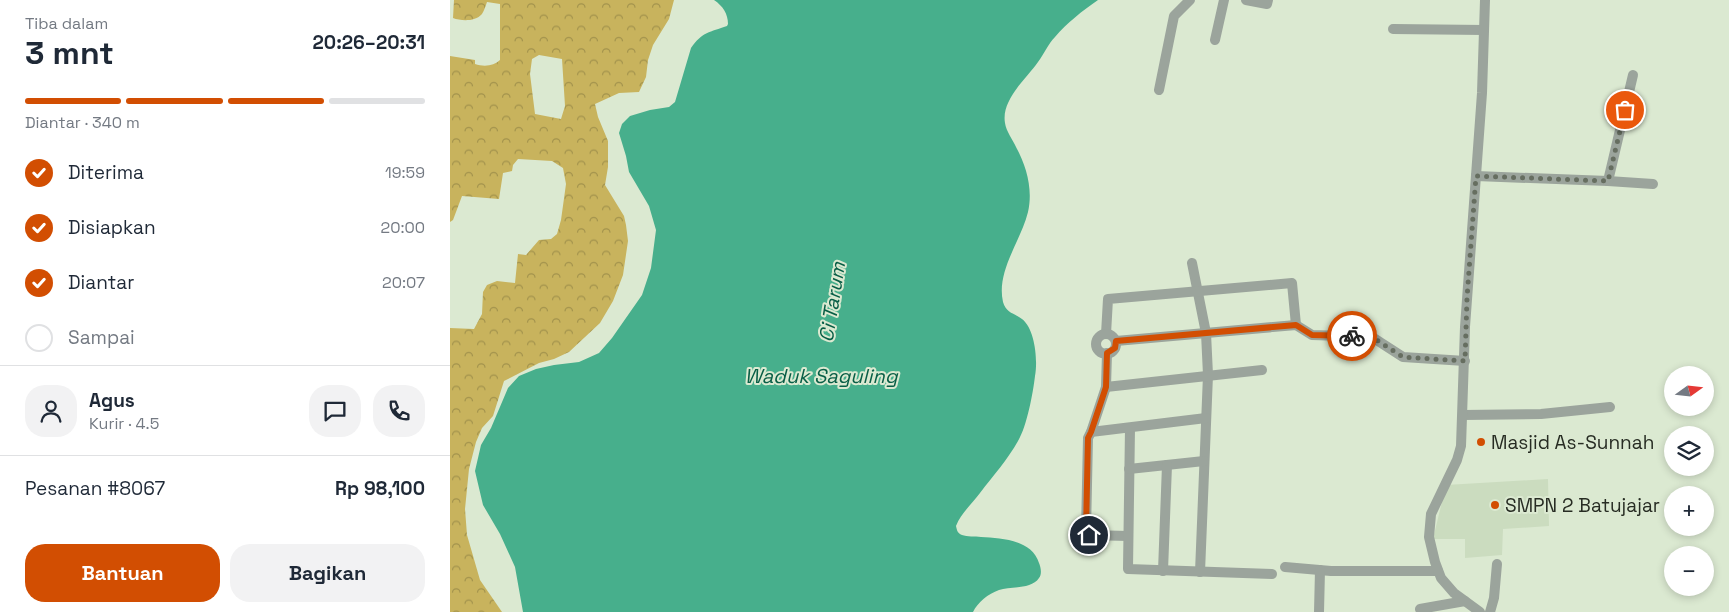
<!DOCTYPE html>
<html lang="id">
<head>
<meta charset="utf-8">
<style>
	body { margin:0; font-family:"Space Grotesk",sans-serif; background:#f2f2f3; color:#1f2937; height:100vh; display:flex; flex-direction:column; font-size:19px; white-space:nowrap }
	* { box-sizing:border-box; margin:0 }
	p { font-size:16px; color:#747a83 }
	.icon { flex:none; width:28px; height:28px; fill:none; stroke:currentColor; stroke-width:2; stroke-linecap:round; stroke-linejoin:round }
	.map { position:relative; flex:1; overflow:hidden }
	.sheet { display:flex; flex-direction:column; background:#fff; width:450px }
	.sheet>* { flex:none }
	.needle { width:32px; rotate:75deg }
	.fabs { position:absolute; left:1214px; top:366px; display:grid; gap:10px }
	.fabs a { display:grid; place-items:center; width:50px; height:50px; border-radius:50%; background:#fff; box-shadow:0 2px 8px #0003; font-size:25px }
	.pin { position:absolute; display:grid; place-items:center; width:42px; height:42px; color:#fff; margin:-21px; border:2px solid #fff; border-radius:50%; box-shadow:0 1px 5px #0007 }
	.courier { position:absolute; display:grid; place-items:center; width:50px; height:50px; margin:-25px; border:4px solid #d24e02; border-radius:50%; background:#fff; color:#222; box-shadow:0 1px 6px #0007 }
	.headline em { font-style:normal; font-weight:700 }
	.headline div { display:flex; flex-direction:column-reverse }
	.headline { display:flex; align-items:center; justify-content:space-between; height:85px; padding:0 25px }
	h1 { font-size:32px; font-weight:700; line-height:38px }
	.bar { display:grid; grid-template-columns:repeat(4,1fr); gap:8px 5px; align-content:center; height:60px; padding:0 25px }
	.bar i { height:6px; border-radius:4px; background:#e0e1e3 }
	.bar .selected { background:#d24e02 }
	.bar p { grid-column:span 4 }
	.line { display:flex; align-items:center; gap:12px; padding:0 25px; border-top:1px solid #e0e1e3 }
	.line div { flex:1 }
	.round { display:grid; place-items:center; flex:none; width:52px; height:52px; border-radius:20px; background:#f2f2f3 }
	ol { padding:0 25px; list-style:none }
	li { display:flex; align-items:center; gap:15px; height:55px }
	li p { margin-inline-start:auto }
	li .icon { padding:5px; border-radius:50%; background:#d24e02; color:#fff; stroke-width:4 }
	li:last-child { color:#747a83 }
	li i { width:28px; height:28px; border:2px solid #e0e1e3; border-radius:50% }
	.cta { display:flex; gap:10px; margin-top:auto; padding:10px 25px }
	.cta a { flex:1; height:58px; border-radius:20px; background:#d24e02; color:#fff; font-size:20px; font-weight:700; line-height:58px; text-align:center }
	.cta a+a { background:#f2f2f3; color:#1f2937 }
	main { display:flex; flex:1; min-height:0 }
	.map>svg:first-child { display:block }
	.built { fill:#cbdcbf }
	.forest { fill:url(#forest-crowns); fill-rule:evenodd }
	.water { fill:#47af8c }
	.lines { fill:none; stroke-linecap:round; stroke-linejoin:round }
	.minor { stroke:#9ba49c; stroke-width:10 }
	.done { stroke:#666e60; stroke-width:5; stroke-dasharray:0 9 }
	.route { stroke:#d24e02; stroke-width:6 }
	.poi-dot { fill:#d24e02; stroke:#dbe9d1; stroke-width:2 }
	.labels { text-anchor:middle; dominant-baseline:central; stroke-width:4; stroke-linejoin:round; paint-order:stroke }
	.poi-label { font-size:19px; fill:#272c23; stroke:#dbe9d1; text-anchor:start }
	.water-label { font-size:20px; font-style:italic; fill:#085e46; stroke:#dbe9d1 }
</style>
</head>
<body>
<main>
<section class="sheet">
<div class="headline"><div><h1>3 mnt</h1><p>Tiba dalam</p></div><em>20:26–20:31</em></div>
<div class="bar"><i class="selected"></i><i class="selected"></i><i class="selected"></i><i></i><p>Diantar · 340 m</p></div>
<ol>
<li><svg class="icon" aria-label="check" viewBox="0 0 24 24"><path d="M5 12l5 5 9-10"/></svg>Diterima<p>19:59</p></li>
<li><svg class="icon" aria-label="check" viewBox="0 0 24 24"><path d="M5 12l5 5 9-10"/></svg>Disiapkan<p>20:00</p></li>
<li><svg class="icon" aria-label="check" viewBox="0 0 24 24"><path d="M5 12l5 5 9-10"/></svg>Diantar<p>20:07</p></li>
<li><i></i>Sampai</li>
</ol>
<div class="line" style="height:90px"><a class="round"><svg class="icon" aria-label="person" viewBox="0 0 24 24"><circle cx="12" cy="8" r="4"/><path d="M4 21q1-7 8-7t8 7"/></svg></a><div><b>Agus</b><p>Kurir · 4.5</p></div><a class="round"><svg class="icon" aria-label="chat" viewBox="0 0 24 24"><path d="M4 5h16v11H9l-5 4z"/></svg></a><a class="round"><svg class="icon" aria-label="phone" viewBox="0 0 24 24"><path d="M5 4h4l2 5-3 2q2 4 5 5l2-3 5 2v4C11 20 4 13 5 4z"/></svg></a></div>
<div class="line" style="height:65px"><div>Pesanan #8067</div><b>Rp 98,100</b></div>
<div class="cta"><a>Bantuan</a><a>Bagikan</a></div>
</section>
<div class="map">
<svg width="1279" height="612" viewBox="0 0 1279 612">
	<defs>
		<pattern id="forest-crowns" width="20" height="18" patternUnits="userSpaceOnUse" patternTransform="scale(1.25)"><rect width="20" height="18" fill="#c8b35d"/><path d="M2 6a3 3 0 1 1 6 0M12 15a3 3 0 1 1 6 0" fill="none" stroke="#a2924c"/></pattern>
	</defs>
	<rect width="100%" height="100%" fill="#dbe9d1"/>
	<path class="built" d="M1098,479L1099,526L1053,529L1052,555L1015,558V539H983L996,485Z"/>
	<path class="forest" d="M4,0H224L219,19L203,45L198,60L196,77L189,92L169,93L145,104L148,117L158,141V167L155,185L174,216L176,225L178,241L173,275L163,301L150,323L119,352L104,359L89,363L54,381L43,416L32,428L26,442L19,469L15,509L17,535L30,580L52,612H0V328L24,329L32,314L33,292L37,285L47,281L65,283L68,254L76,255L89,240L101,239L107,234L111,220L116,184L113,168L102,161L68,159L63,165L62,171L53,173L49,199L12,196L3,220L0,222V56L25,60V64C34,67 44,66 50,60V4L37,2C36,5 34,11 32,14C25,22 11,21 3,18ZM89,55L112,59L115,106L111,119L85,114L80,74L82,59Z"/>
	<path class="water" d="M264,0H648C632,11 617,23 605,37C598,44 594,54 588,62C576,79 551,100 555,123C556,131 563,140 566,147C577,167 583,190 578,212C571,241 546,271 553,302C556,313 564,313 572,319C585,329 588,360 585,376C583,393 577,426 568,441C558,459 543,476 530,493C522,504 511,513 506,526C507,530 507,533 512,535C517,537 525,536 531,537C552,538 582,540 589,563C591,568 592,574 589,578C581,590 560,586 549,590C538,594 528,602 523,612H73L65,567L50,534L33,505L25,471L31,445L41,428L58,388L69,376L86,369L104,365L129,362L149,353L162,338L192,295L201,268L206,230L199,206L179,172L176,156L169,133L172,124L180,116L200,110L219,107L225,102L241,48C252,32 260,32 277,26L278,24C278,14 273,6 264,0Z"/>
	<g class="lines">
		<g class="minor">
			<path d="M796,0L817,4L818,0"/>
			<path d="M943,29L1034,30"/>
			<path d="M765,40L774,0"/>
			<path d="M709,90L724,16L740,0"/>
			<path d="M1026,176L1158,181L1203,184"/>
			<path d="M1158,181L1183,75"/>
			<path d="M742,263L756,333L758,375L750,572"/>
			<path d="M656,334L658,299L842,283L846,325"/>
			<circle cx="656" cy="344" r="10"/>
			<path d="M666,341L846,325L862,335L922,337L953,357L1015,361"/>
			<path d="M657,353L656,387L641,432L638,438L636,531L639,535L678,536"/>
			<path d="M656,387L812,370"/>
			<path d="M1013,415L1091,414L1160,407"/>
			<path d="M680,428L678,569L822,574"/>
			<path d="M641,432L756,418"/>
			<path d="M679,469L754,461"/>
			<path d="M835,567L881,571H988"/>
			<path d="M713,571L717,465"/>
			<path d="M970,609L1015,601"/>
			<path d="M869,612L870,570"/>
			<path d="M1030,612L1004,593L991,578L985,562L979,537L981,514L1007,460L1011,446L1015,327L1032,93L1035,0"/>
			<path d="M1040,612L1044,598L1047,564"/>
		</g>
	</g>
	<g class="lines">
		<path class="done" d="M902,336L922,337L953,357L1015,361L1017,298L1026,176L1158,181L1175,110"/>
		<path class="route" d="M639,535L636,531L638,438L641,432L656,387L657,353L665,348L666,341L846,325L862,335L902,336"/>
	</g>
	<g class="poi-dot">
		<circle cx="1031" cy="442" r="5"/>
		<circle cx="1045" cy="505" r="5"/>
	</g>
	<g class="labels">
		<g class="poi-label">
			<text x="1041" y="442">Masjid As-Sunnah</text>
			<text x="1055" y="505">SMPN 2 Batujajar</text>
		</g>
		<g class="water-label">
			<text transform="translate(382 302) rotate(-81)">Ci Tarum</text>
			<text x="371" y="376">Waduk Saguling</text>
		</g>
	</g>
</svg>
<div class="fabs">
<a><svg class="needle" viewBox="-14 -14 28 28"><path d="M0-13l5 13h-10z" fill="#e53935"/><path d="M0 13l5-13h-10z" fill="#747a83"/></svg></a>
<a><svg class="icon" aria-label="layers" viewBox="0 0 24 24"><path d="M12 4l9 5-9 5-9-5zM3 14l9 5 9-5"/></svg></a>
<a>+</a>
<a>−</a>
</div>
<div class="pin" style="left:1175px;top:110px;background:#ea580c"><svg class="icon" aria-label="bag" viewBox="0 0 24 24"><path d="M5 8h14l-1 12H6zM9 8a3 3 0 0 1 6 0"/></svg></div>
<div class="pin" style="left:639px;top:535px;background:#1f2937"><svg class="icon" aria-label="home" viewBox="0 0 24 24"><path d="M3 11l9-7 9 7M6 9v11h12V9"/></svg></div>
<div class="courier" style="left:902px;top:336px"><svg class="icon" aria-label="bike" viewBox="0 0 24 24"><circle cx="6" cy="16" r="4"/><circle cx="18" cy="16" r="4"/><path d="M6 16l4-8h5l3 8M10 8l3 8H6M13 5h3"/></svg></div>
</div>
</main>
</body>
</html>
